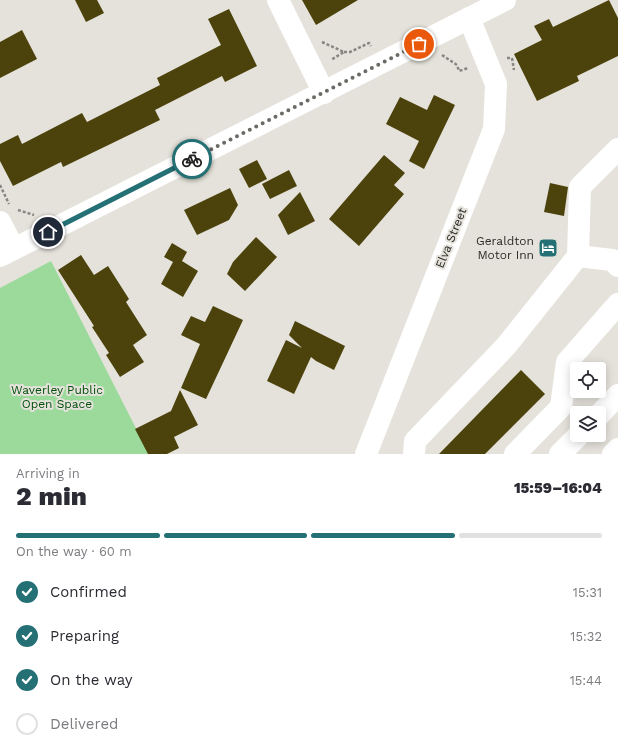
<!DOCTYPE html>
<html lang="en">
<head>
<meta charset="utf-8">
<style>
	body { margin:0; font-family:"Work Sans",sans-serif; background:#f2f2f3; color:#2b2b33; height:100vh; display:flex; flex-direction:column; font-size:15px; white-space:nowrap }
	* { box-sizing:border-box; margin:0 }
	p { font-size:13px; color:#7c7c81 }
	.icon { flex:none; width:22px; height:22px; fill:none; stroke:currentColor; stroke-width:2; stroke-linecap:round; stroke-linejoin:round }
	.map { position:relative; height:454px; overflow:hidden }
	.drawer { display:flex; flex-direction:column; background:#fff; flex:1 }
	.drawer>* { flex:none }
	.buttons { position:absolute; left:570px; top:362px; display:grid; gap:8px }
	.buttons a { display:grid; place-items:center; width:36px; height:36px; border-radius:4px; background:#fff; box-shadow:0 2px 10px #0003; font-size:20px }
	.pin { position:absolute; display:grid; place-items:center; width:34px; height:34px; color:#fff; margin:-17px; border:2px solid #fff; border-radius:50%; box-shadow:0 1px 4px #0007 }
	.courier { position:absolute; display:grid; place-items:center; width:40px; height:40px; margin:-20px; border:3px solid #257075; border-radius:50%; background:#fff; color:#222; box-shadow:0 1px 5px #0007 }
	.summary em { font-style:normal; font-weight:800 }
	.summary div { display:flex; flex-direction:column-reverse }
	.summary { display:flex; align-items:center; justify-content:space-between; height:68px; padding:0 16px }
	h1 { font-size:26px; font-weight:800; line-height:30px }
	.bar { display:grid; grid-template-columns:repeat(4,1fr); gap:6px 4px; align-content:center; height:48px; padding:0 16px }
	.bar i { height:5px; border-radius:3px; background:#e1e1e2 }
	.bar .active { background:#257075 }
	.bar p { grid-column:span 4 }
	ol { padding:0 16px; list-style:none }
	li { display:flex; align-items:center; gap:12px; height:44px }
	li p { margin-inline-start:auto }
	li .icon { padding:4px; border-radius:50%; background:#257075; color:#fff; stroke-width:4 }
	li:last-child { color:#7c7c81 }
	li i { width:22px; height:22px; border:2px solid #e1e1e2; border-radius:50% }
	.map>svg:first-child { display:block }
	.green { fill:#9cda9c }
	.building { fill:#4c420b }
	.lines { fill:none; stroke-linecap:round; stroke-linejoin:round }
	.path { stroke:#878680; stroke-width:2.5; stroke-dasharray:3 2; stroke-linecap:butt }
	.minor { stroke:#fff; stroke-width:22 }
	.highway { stroke:#fff; stroke-width:22 }
	.done { stroke:#6b6a65; stroke-width:4; stroke-dasharray:0 7.2 }
	.route { stroke:#257075; stroke-width:5 }
	.labels { text-anchor:middle; dominant-baseline:central; stroke-width:4; stroke-linejoin:round; paint-order:stroke }
	.street-label { font-size:12px; fill:#2a2a26; stroke:#e4e2da }
	.poi-label { font-size:12px; fill:#2a2a26; stroke:#e4e2da; text-anchor:end }
	.park-label { font-size:12px; fill:#004f0b; stroke:#e4e2da }
</style>
</head>
<body>
<div class="map">
<svg width="618" height="454" viewBox="0 0 618 454">
	<rect width="100%" height="100%" fill="#e4e2da"/>
	<path class="green" d="M51,261L149,454H0V288Z"/>
	<g class="building">
		<path d="M75,0H97L104,13L86,22Z"/>
		<path d="M302,0H358L316,25Z"/>
		<path d="M609,0L618,18V56L577,76L579,81L537,101L514,54L542,40L534,26L549,19L553,27Z"/>
		<path d="M229,9L257,66L225,82L222,76L155,110L160,120L63,167L61,162L13,186L0,161V144L18,135L22,144L82,113L87,122L160,85L157,78L221,45L208,19Z"/>
		<path d="M22,30L37,59L0,78V42Z"/>
		<path d="M434,95L455,105L424,169L409,161L419,141L386,124L400,97L427,110Z"/>
		<path d="M384,155L405,173L394,185L404,194L359,246L329,219Z"/>
		<path d="M257,160L267,179L249,188L239,169Z"/>
		<path d="M289,170L297,186L270,199L262,184Z"/>
		<path d="M550,183L568,187L564,216L544,212Z"/>
		<path d="M230,188L238,205L229,220L197,235L184,210Z"/>
		<path d="M300,192L315,221L288,235L278,215Z"/>
		<path d="M256,237L277,257L245,291L227,274L233,262Z"/>
		<path d="M172,243L187,252L182,261L198,271L183,297L161,284L173,262L164,257Z"/>
		<path d="M81,255L94,275L108,266L129,299L126,302L147,335L133,345L144,362L120,377L106,355L109,353L92,327L94,326L58,270Z"/>
		<path d="M213,306L243,320L206,399L181,388L200,344L181,335L191,316L205,322Z"/>
		<path d="M295,321L345,346L334,370L316,361L311,357L294,394L267,381L286,340L302,348L289,335Z"/>
		<path d="M521,370L545,394L485,454H439Z"/>
		<path d="M180,390L198,425L174,437L179,448L167,454H148L135,429L171,411Z"/>
	</g>
	<g class="lines">
		<g class="path">
			<path d="M322,42L344,52L331,60"/>
			<path d="M344,52H350L369,43L371,46"/>
			<path d="M442,55L457,65L459,71L468,68"/>
			<path d="M507,58H512L514,70"/>
			<path d="M0,185L9,204"/>
			<path d="M18,210L34,215"/>
		</g>
		<g class="minor">
			<path d="M278,0L324,93"/>
			<path d="M0,222L14,249"/>
			<path d="M0,256L505,0"/>
			<path d="M578,256L612,260L618,266"/>
			<path d="M366,454L494,129L496,84L469,18"/>
			<path d="M414,454L415,441L506,346L578,256L580,187L618,149"/>
			<path d="M515,454L561,407L567,362L618,304"/>
		</g>
		<g class="highway">
			<path d="M599,415L618,395"/>
			<path d="M560,454L579,435"/>
			<path d="M613,454L618,449"/>
		</g>
	</g>
	<g class="lines">
		<path class="done" d="M192,159L419,44"/>
		<path class="route" d="M48,232L192,159"/>
	</g>
	<defs>
		<g id="hotel-square" transform="scale(1)"><rect x="-9" y="-9" width="18" height="18" rx="4" fill="#257075" stroke="#e4e2da"/><path d="M-6-4.5h1.5V1H6V5H4.5V3h-9V5H-6ZM-4 0a1.8 1.8 0 1 1 3.6 0ZM.5 0V-2.5h3Q6-2.5 6 0Z" fill="#fff"/></g>
	</defs>
	<g fill-rule="evenodd">
		<use href="#hotel-square" x="548" y="248"/>
	</g>
	<g class="labels">
		<g class="street-label">
			<text transform="translate(451 238) rotate(-68)">Elva Street</text>
		</g>
		<g class="poi-label">
			<text x="534" y="241">Geraldton<tspan x="534" dy="14">Motor Inn</tspan></text>
		</g>
		<g class="park-label">
			<text x="57" y="390">Waverley Public<tspan x="57" dy="14">Open Space</tspan></text>
		</g>
	</g>
</svg>
<div class="buttons">
<a><svg class="icon" aria-label="locate" viewBox="0 0 24 24"><circle cx="12" cy="12" r="6"/><path d="M12 2v4M12 18v4M2 12h4M18 12h4"/></svg></a>
<a><svg class="icon" aria-label="layers" viewBox="0 0 24 24"><path d="M12 4l9 5-9 5-9-5zM3 14l9 5 9-5"/></svg></a>
</div>
<div class="pin" style="left:419px;top:44px;background:#ea580c"><svg class="icon" aria-label="bag" viewBox="0 0 24 24"><path d="M5 8h14l-1 12H6zM9 8a3 3 0 0 1 6 0"/></svg></div>
<div class="pin" style="left:48px;top:232px;background:#1f2937"><svg class="icon" aria-label="home" viewBox="0 0 24 24"><path d="M3 11l9-7 9 7M6 9v11h12V9"/></svg></div>
<div class="courier" style="left:192px;top:159px"><svg class="icon" aria-label="bike" viewBox="0 0 24 24"><circle cx="6" cy="16" r="4"/><circle cx="18" cy="16" r="4"/><path d="M6 16l4-8h5l3 8M10 8l3 8H6M13 5h3"/></svg></div>
</div>
<section class="drawer">
<div class="summary"><div><h1>2 min</h1><p>Arriving in</p></div><em>15:59–16:04</em></div>
<div class="bar"><i class="active"></i><i class="active"></i><i class="active"></i><i></i><p>On the way · 60 m</p></div>
<ol>
<li><svg class="icon" aria-label="check" viewBox="0 0 24 24"><path d="M5 12l5 5 9-10"/></svg>Confirmed<p>15:31</p></li>
<li><svg class="icon" aria-label="check" viewBox="0 0 24 24"><path d="M5 12l5 5 9-10"/></svg>Preparing<p>15:32</p></li>
<li><svg class="icon" aria-label="check" viewBox="0 0 24 24"><path d="M5 12l5 5 9-10"/></svg>On the way<p>15:44</p></li>
<li><i></i>Delivered</li>
</ol>
</section>
</body>
</html>
